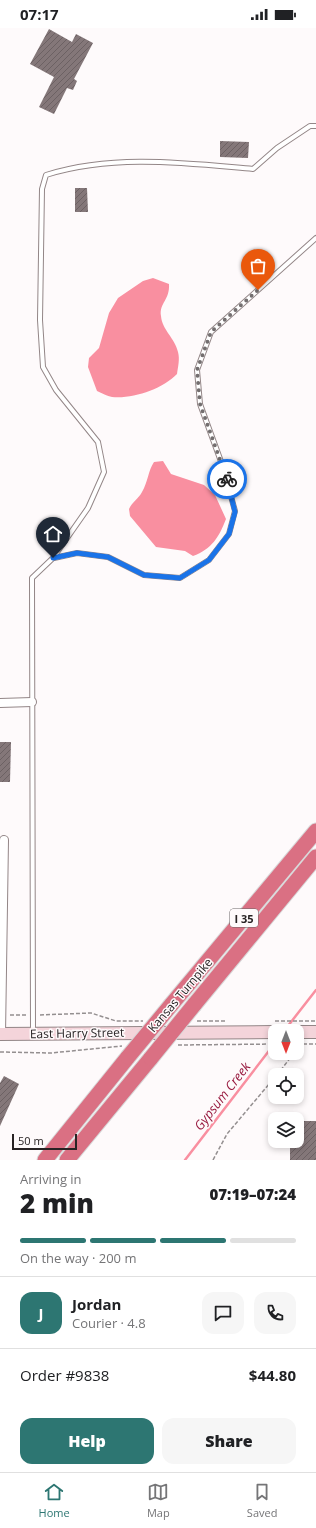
<!DOCTYPE html>
<html lang="en">
<head>
<meta charset="utf-8">
<style>
	body { margin:0; font-family:"Open Sans",sans-serif; background:#f6f6f6; color:#202124; height:100vh; display:flex; flex-direction:column; font-size:15px; white-space:nowrap }
	* { box-sizing:border-box; margin:0 }
	p { font-size:13px; color:#757577 }
	.icon { flex:none; width:22px; height:22px; fill:none; stroke:currentColor; stroke-width:2; stroke-linecap:round; stroke-linejoin:round }
	.map { position:relative; height:1132px; overflow:hidden }
	.panel { display:flex; flex-direction:column; background:#fff; flex:1 }
	.panel>* { flex:none }
	.needle { width:26px; rotate:180deg }
	.buttons { position:absolute; left:268px; top:996px; display:grid; gap:8px }
	.buttons a { display:grid; place-items:center; width:36px; height:36px; border-radius:8px; background:#fff; box-shadow:0 2px 6px #0003; font-size:20px }
	.scale { position:absolute; left:12px; bottom:10px; width:65px; box-sizing:border-box; padding-left:4px; border:2px solid #282324; border-top:0; font-size:11px; line-height:14px; white-space:nowrap; color:#282324; -webkit-text-stroke:3px #fefafb; paint-order:stroke }
	.pin { position:absolute; display:grid; place-items:center; width:34px; height:34px; color:#fff; margin:-41px -17px; border-radius:50% 50% 50% 0; rotate:-45deg; box-shadow:0 0 4px #0007 }
	.pin .icon { rotate:45deg }
	.courier { position:absolute; display:grid; place-items:center; width:40px; height:40px; margin:-20px; border:3px solid #1a73e8; border-radius:50%; background:#fff; color:#222; box-shadow:0 1px 5px #0007 }
	.head em { font-style:normal; font-weight:800 }
	.head div { display:flex; flex-direction:column-reverse }
	.head { display:flex; align-items:center; justify-content:space-between; height:68px; padding:0 20px }
	h1 { font-size:26px; font-weight:800; line-height:30px }
	.bar { display:grid; grid-template-columns:repeat(4,1fr); gap:6px 4px; align-content:center; height:48px; padding:0 20px }
	.bar i { height:5px; border-radius:3px; background:#e0e0e0 }
	.bar .selected { background:#2d7672 }
	.bar p { grid-column:span 4 }
	.line { display:flex; align-items:center; gap:10px; padding:0 20px; border-top:1px solid #e0e0e0 }
	.line div { flex:1 }
	.round { display:grid; place-items:center; flex:none; width:42px; height:42px; border-radius:12px; background:#f6f6f6 }
	.primary-button { display:flex; gap:8px; margin-top:auto; padding:8px 20px }
	.primary-button a { flex:1; height:46px; border-radius:12px; background:#2d7672; color:#fff; font-size:16px; font-weight:800; line-height:46px; text-align:center }
	.primary-button a+a { background:#f6f6f6; color:#202124 }
	.status { display:flex; justify-content:space-between; align-items:center; height:28px; padding:0 20px; background:#fff; direction:ltr }
	.status svg { height:11px; fill:currentColor }
	.tabs { display:flex; justify-content:space-around; align-items:center; height:56px; border-top:1px solid #e0e0e0; background:#fff; font-size:11px; color:#757577 }
	.tabs a { display:grid; justify-items:center; gap:2px }
	.tabs .selected { color:#2d7672 }
	.map>svg:first-child { display:block }
	.water { fill:#f98fa0 }
	.lines { fill:none; stroke-linecap:round; stroke-linejoin:round }
	.stream { stroke:#f98fa0; stroke-width:2.5 }
	.building { fill:url(#building-hatch) }
	.service-casing { stroke:#938687; stroke-width:6 }
	.minor-casing { stroke:#938687; stroke-width:10 }
	.secondary-casing { stroke:#938687; stroke-width:14 }
	.motorway-casing { stroke:#d8d7d8; stroke-width:17 }
	.path { stroke:#948f90; stroke-width:1.5; stroke-dasharray:4 2; stroke-linecap:butt }
	.service { stroke:#fff; stroke-width:4 }
	.minor { stroke:#fff; stroke-width:8 }
	.secondary { stroke:#f4d4da; stroke-width:12 }
	.motorway { stroke:#da7083; stroke-width:15 }
	.secondary-bridge-casing { stroke:#938687; stroke-width:14; stroke-linecap:butt }
	.motorway-bridge-casing { stroke:#d8d7d8; stroke-width:17; stroke-linecap:butt }
	.path-bridge { stroke:#948f90; stroke-width:1.5; stroke-dasharray:4 2; stroke-linecap:butt }
	.secondary-bridge { stroke:#f4d4da; stroke-width:12 }
	.motorway-bridge { stroke:#da7083; stroke-width:15 }
	.done { stroke:#736e6f; stroke-width:4; stroke-dasharray:0 7.2 }
	.route { stroke:#1a73e8; stroke-width:5 }
	.labels { text-anchor:middle; dominant-baseline:central; stroke-width:3; stroke-linejoin:round; paint-order:stroke }
	.shield { fill:#fefafb; stroke:#686464; stroke-width:1 }
	.shield-label { font-size:11px; font-weight:bold; fill:#282324 }
	.street-label { font-size:12px; fill:#282324; stroke:#fefafb }
	.water-label { font-size:13px; font-style:italic; fill:#991c41; stroke:#fefafb }
</style>
</head>
<body>
<div class="status"><b>07:17</b><svg viewBox="0 0 49 12"><path d="M0 12V9h3v3zM5 12V6h3v6zM10 12V3h3v9zM15 12V0h3v12zM26 1h20v11H26zM47 4h2v5h-2z"/></svg></div>
<div class="map">
<svg width="316" height="1132" viewBox="0 0 316 1132">
	<defs>
		<pattern id="building-hatch" width="6" height="6" patternUnits="userSpaceOnUse"><rect width="6" height="6" fill="#847779"/><path d="M-1 1l2-2M0 6l6-6M5 7l2-2" fill="none" stroke="#6c6163"/></pattern>
	</defs>
	<rect width="100%" height="100%" fill="#fefafb"/>
	<g class="water">
		<path d="M153,250L169,256C170,272 159,275 161,288C162,302 175,310 178,324C180,331 178,339 177,346C162,361 134,371 112,369C107,368 102,365 97,363L88,339L89,330L99,320L109,285L118,270L143,253Z"/>
		<path d="M163,433L171,446L204,457L215,467L226,491C219,509 212,521 193,528L185,523L156,519L130,488L129,481C132,474 139,470 142,464C148,454 148,443 154,434Z"/>
	</g>
	<g class="lines">
		<g class="stream">
			<path d="M284,1003L316,962"/>
			<path d="M185,1132L275,1015"/>
		</g>
	</g>
	<g class="building">
		<path d="M49,1L72,14L76,6L93,15L74,51L77,53L73,62L67,60L54,86L39,79L54,49L30,36Z"/>
		<path d="M220,113L249,114L248,130L220,129Z"/>
		<path d="M75,160H87L88,184H75Z"/>
		<path d="M0,714H11L10,754H0Z"/>
		<path d="M4,1048L19,1056L0,1098V1055Z"/>
		<path d="M297,1093H316V1132H290V1113H297Z"/>
	</g>
	<g class="lines">
		<g class="service-casing">
			<g id="service">
				<path d="M54,530L77,525L108,529L144,547L180,550L209,532L229,506L235,483L223,439L200,376L197,342L211,304L316,210"/>
				<path d="M33,1005L32,550L53,530L88,480L104,444L98,414L56,362L43,339L40,292L42,161L46,147C114,126 184,135 253,141L277,120L310,98H316"/>
			</g>
		</g>
		<g class="minor-casing">
			<g id="minor">
				<path d="M0,675L32,674"/>
				<path d="M1,1006L4,812"/>
			</g>
		</g>
		<g class="secondary-casing">
			<path id="secondary" d="M0,1006L275,1004"/>
		</g>
		<g class="motorway-casing">
			<g id="motorway">
				<path d="M171,977L316,803"/>
				<path d="M194,977L316,829"/>
				<path d="M45,1132L128,1029"/>
				<path d="M67,1132L151,1030"/>
			</g>
		</g>
		<g class="path">
			<path d="M10,987H26"/>
			<path d="M40,987L91,985L116,993H143"/>
			<path d="M197,993H225"/>
			<path d="M275,993H316"/>
			<path d="M315,1016H316"/>
			<path d="M178,1017L275,1016"/>
			<path d="M297,1022L303,1014"/>
			<path d="M0,1024L51,1025L122,1018"/>
			<path d="M277,1047L294,1025"/>
			<path d="M213,1132L227,1106L275,1049"/>
		</g>
		<use href="#service" class="service"/>
		<use href="#minor" class="minor"/>
		<use href="#secondary" class="secondary"/>
		<use href="#motorway" class="motorway"/>
		<g class="secondary-bridge-casing">
			<path id="secondary-bridge" d="M297,1004H316"/>
		</g>
		<g class="motorway-bridge-casing">
			<g id="motorway-bridge">
				<path d="M128,1029L171,977"/>
				<path d="M151,1030L194,977"/>
			</g>
		</g>
		<path class="path-bridge" d="M297,1016H315"/>
		<use href="#secondary-bridge" class="secondary-bridge"/>
		<use href="#motorway-bridge" class="motorway-bridge"/>
	</g>
	<g class="lines">
		<path class="done" d="M227,451L200,376L197,342L211,304L258,262"/>
		<path class="route" d="M53,530L77,525L108,529L144,547L180,550L209,532L229,506L235,484L227,451"/>
	</g>
	<g class="labels">
		<rect class="shield" x="230" y="881" width="28" height="18" rx="3"/>
		<g class="shield-label">
			<text x="244" y="890">I 35</text>
		</g>
		<g class="street-label">
			<text transform="translate(180 967) rotate(-50)">Kansas Turnpike</text>
			<text transform="translate(77 1005) rotate(-1)">East Harry Street</text>
		</g>
		<g class="water-label">
			<text transform="translate(222 1068) rotate(-52)">Gypsum Creek</text>
		</g>
	</g>
</svg>
<div class="buttons">
<a><svg class="needle" viewBox="-14 -14 28 28"><path d="M0-13l5 13h-10z" fill="#e53935"/><path d="M0 13l5-13h-10z" fill="#757577"/></svg></a>
<a><svg class="icon" aria-label="locate" viewBox="0 0 24 24"><circle cx="12" cy="12" r="6"/><path d="M12 2v4M12 18v4M2 12h4M18 12h4"/></svg></a>
<a><svg class="icon" aria-label="layers" viewBox="0 0 24 24"><path d="M12 4l9 5-9 5-9-5zM3 14l9 5 9-5"/></svg></a>
</div>
<div class="scale">50 m</div>
<div class="pin" style="left:258px;top:262px;background:#ea580c"><svg class="icon" aria-label="bag" viewBox="0 0 24 24"><path d="M5 8h14l-1 12H6zM9 8a3 3 0 0 1 6 0"/></svg></div>
<div class="pin" style="left:53px;top:530px;background:#1f2937"><svg class="icon" aria-label="home" viewBox="0 0 24 24"><path d="M3 11l9-7 9 7M6 9v11h12V9"/></svg></div>
<div class="courier" style="left:227px;top:451px"><svg class="icon" aria-label="bike" viewBox="0 0 24 24"><circle cx="6" cy="16" r="4"/><circle cx="18" cy="16" r="4"/><path d="M6 16l4-8h5l3 8M10 8l3 8H6M13 5h3"/></svg></div>
</div>
<section class="panel">
<div class="head"><div><h1>2 min</h1><p>Arriving in</p></div><em>07:19–07:24</em></div>
<div class="bar"><i class="selected"></i><i class="selected"></i><i class="selected"></i><i></i><p>On the way · 200 m</p></div>
<div class="line" style="height:72px"><b class="round" style="background:#2d7672;color:#fff">J</b><div><b>Jordan</b><p>Courier · 4.8</p></div><a class="round"><svg class="icon" aria-label="chat" viewBox="0 0 24 24"><path d="M4 5h16v11H9l-5 4z"/></svg></a><a class="round"><svg class="icon" aria-label="phone" viewBox="0 0 24 24"><path d="M5 4h4l2 5-3 2q2 4 5 5l2-3 5 2v4C11 20 4 13 5 4z"/></svg></a></div>
<div class="line" style="height:52px"><div>Order #9838</div><b>$44.80</b></div>
<div class="primary-button"><a>Help</a><a>Share</a></div>
</section>
<nav class="tabs">
<a class="selected"><svg class="icon" aria-label="home" viewBox="0 0 24 24"><path d="M3 11l9-7 9 7M6 9v11h12V9"/></svg>Home</a>
<a><svg class="icon" aria-label="map" viewBox="0 0 24 24"><path d="M3 6l6-2 6 2 6-2v14l-6 2-6-2-6 2zM9 4v14M15 6v14"/></svg>Map</a>
<a><svg class="icon" aria-label="saved" viewBox="0 0 24 24"><path d="M7 4h10v16l-5-4-5 4z"/></svg>Saved</a>
</nav>
</body>
</html>
